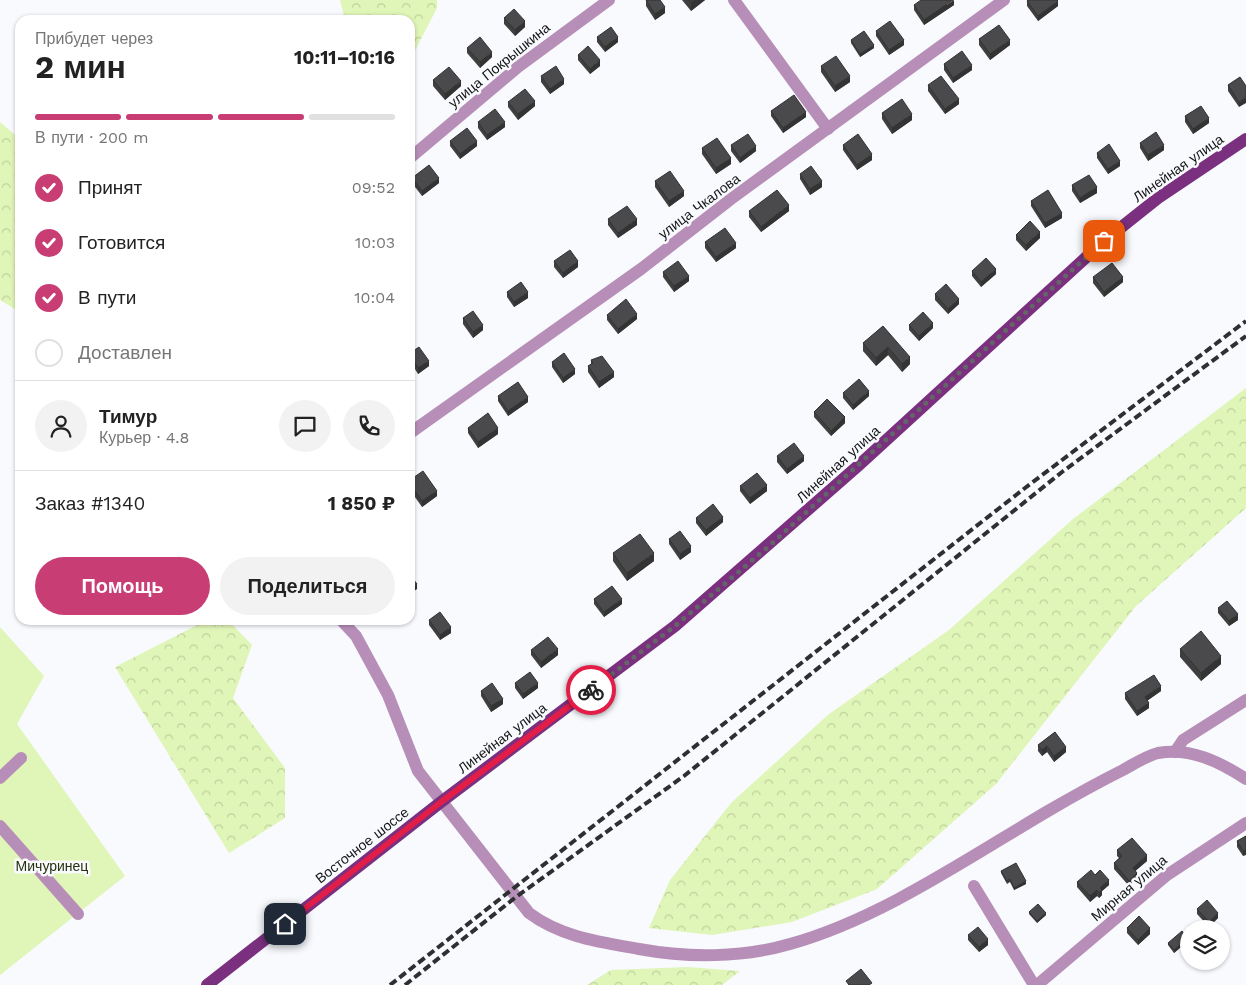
<!DOCTYPE html>
<html lang="ru">
<head>
<meta charset="utf-8">
<style>
	body { margin:0; font-family:"Work Sans",sans-serif; background:#f2f2f2; color:#222; height:100vh; display:flex; flex-direction:column; font-size:19px; white-space:nowrap }
	* { box-sizing:border-box; margin:0 }
	p { font-size:16px; color:#767676 }
	.icon { flex:none; width:28px; height:28px; fill:none; stroke:currentColor; stroke-width:2; stroke-linecap:round; stroke-linejoin:round }
	.map { position:relative; flex:1; overflow:hidden }
	.details { position:absolute; left:15px; top:15px; width:400px; height:610px; display:flex; flex-direction:column; background:#fff; border-radius:15px; box-shadow:0 1px 4px #0004 }
	.details>* { flex:none }
	.buttons { position:absolute; left:1180px; top:920px; display:grid; gap:10px }
	.buttons a { display:grid; place-items:center; width:50px; height:50px; border-radius:50%; background:#fff; box-shadow:0 1px 4px #0004; font-size:25px }
	.pin { position:absolute; display:grid; place-items:center; width:42px; height:42px; color:#fff; margin:-21px; border-radius:10px; box-shadow:0 2px 8px #0006 }
	.courier { position:absolute; display:grid; place-items:center; width:50px; height:50px; margin:-25px; border:4px solid #e11d48; border-radius:50%; background:#fff; color:#222; box-shadow:0 1px 6px #0007 }
	.head em { font-style:normal; font-weight:700 }
	.head div { display:flex; flex-direction:column-reverse }
	.head { display:flex; align-items:center; justify-content:space-between; height:85px; padding:0 20px }
	h1 { font-size:32px; font-weight:700; line-height:38px }
	.bar { display:grid; grid-template-columns:repeat(4,1fr); gap:8px 5px; align-content:center; height:60px; padding:0 20px }
	.bar i { height:6px; border-radius:4px; background:#e0e0e0 }
	.bar .active { background:#c83d73 }
	.bar p { grid-column:span 4 }
	.line { display:flex; align-items:center; gap:12px; padding:0 20px; border-top:1px solid #e0e0e0 }
	.line div { flex:1 }
	.round { display:grid; place-items:center; flex:none; width:52px; height:52px; border-radius:26px; background:#f2f2f2 }
	ol { padding:0 20px; list-style:none }
	li { display:flex; align-items:center; gap:15px; height:55px }
	li p { margin-inline-start:auto }
	li .icon { padding:5px; border-radius:50%; background:#c83d73; color:#fff; stroke-width:4 }
	li:last-child { color:#767676 }
	li i { width:28px; height:28px; border:2px solid #e0e0e0; border-radius:50% }
	.cta { display:flex; gap:10px; margin-top:auto; padding:10px 20px }
	.cta a { flex:1; height:58px; border-radius:30px; background:#c83d73; color:#fff; font-size:20px; font-weight:700; line-height:58px; text-align:center }
	.cta a+a { background:#f2f2f2; color:#222 }
	.map>svg:first-child { display:block }
	.forest { fill:url(#forest-crowns) }
	.garden { fill:#e0f5b8 }
	.lines { fill:none; stroke-linecap:round; stroke-linejoin:round }
	.minor { stroke:#b78eb8; stroke-width:12 }
	.major { stroke:#7a307e; stroke-width:12 }
	.rail { stroke:#2d2f30; stroke-width:4; stroke-dasharray:8 4; stroke-linecap:butt }
	.wall { fill:#403f40 }
	.shaded-wall { fill:#343334 }
	.building { fill:#4a494b; stroke:#343334 }
	.done { stroke:#646567; stroke-width:5; stroke-dasharray:0 9 }
	.route { stroke:#e11d48; stroke-width:6 }
	.labels { text-anchor:middle; dominant-baseline:central; stroke-width:5; stroke-linejoin:round; paint-order:stroke }
	.street-label { font-size:14px; fill:#141516; stroke:#f8fafd }
	.park-label { font-size:14px; fill:#27310e; stroke:#f8fafd }
</style>
</head>
<body>
<div class="map">
<svg width="1246" height="985" viewBox="0 0 1246 985">
	<defs>
		<pattern id="forest-crowns" width="20" height="18" patternUnits="userSpaceOnUse" patternTransform="scale(1.25)"><rect width="20" height="18" fill="#e0f5b8"/><path d="M2 6a3 3 0 1 1 6 0M12 15a3 3 0 1 1 6 0" fill="none" stroke="#bfd19d"/></pattern>
	</defs>
	<rect width="100%" height="100%" fill="#f8fafd"/>
	<g class="forest">
		<path d="M340,0H437V8L410,60V20H345Z"/>
		<path d="M0,122L20,139V312L0,300Z"/>
		<path d="M1246,388V508L1136,606L996,784L877,889L792,922L712,935L649,928L670,880L731,803L829,714L949,630L1073,519Z"/>
		<path d="M207,620H228L252,645L233,698L285,768V818L229,853L115,667Z"/>
		<path d="M687,967L740,971L722,985H587L611,970Z"/>
	</g>
	<path class="garden" d="M0,627L44,676L17,724L125,876L0,975Z"/>
	<g class="lines">
		<g class="minor">
			<path d="M734,0L828,129"/>
			<path d="M410,158L518,67L609,0"/>
			<path d="M410,433L641,269L731,199L1004,0"/>
			<path d="M341,620L356,636L388,695L418,771L529,913C561,937 600,942 639,949C688,958 742,958 790,944C880,919 968,858 1048,811C1072,797 1097,783 1123,770C1134,764 1146,756 1158,753C1190,747 1220,762 1246,779"/>
			<path d="M1175,752L1183,740L1246,700"/>
			<path d="M0,778L21,758"/>
			<path d="M0,826L78,914"/>
			<path d="M974,886L1034,985"/>
			<path d="M1037,985L1167,875L1246,823"/>
		</g>
		<path class="major" d="M207,985L441,802L675,626L859,465L1104,241L1158,198L1246,139"/>
		<g class="rail">
			<path d="M390,985L1025,488L1246,321"/>
			<path d="M405,985L516,897L684,776L1062,472L1246,336"/>
		</g>
	</g>
	<g class="wall">
		<path d="M646,0L665,13L655,20L646,6Z"/>
		<path d="M682,0H705L691,11Z"/>
		<path d="M1027,1L1058,6L1038,21L1027,6Z"/>
		<path d="M914,5H954L924,25L914,10Z"/>
		<path d="M504,18L525,27L515,36L504,24Z"/>
		<path d="M876,31L904,45L889,55L876,36Z"/>
		<path d="M597,37L618,42L605,52L597,42Z"/>
		<path d="M979,39L1010,45L990,60L979,45Z"/>
		<path d="M851,40L874,48L860,57L851,43Z"/>
		<path d="M467,48L492,57L480,68L467,53Z"/>
		<path d="M578,55L600,66L590,74L578,60Z"/>
		<path d="M944,64L972,70L953,83L944,70Z"/>
		<path d="M821,66L850,82L835,92L821,72Z"/>
		<path d="M541,76L564,84L550,94L541,82Z"/>
		<path d="M1240,77L1239,107L1228,91V85Z"/>
		<path d="M433,80L461,86L445,100L433,86Z"/>
		<path d="M928,85L959,104L945,114L928,91Z"/>
		<path d="M508,102L535,106L518,120L508,107Z"/>
		<path d="M771,111L806,117L783,133L771,116Z"/>
		<path d="M882,113L912,120L892,134L882,119Z"/>
		<path d="M1185,116L1209,123L1193,134L1185,122Z"/>
		<path d="M478,122L505,127L487,140L478,128Z"/>
		<path d="M450,141L477,146L460,159L450,146Z"/>
		<path d="M1140,143L1164,150L1148,161L1140,148Z"/>
		<path d="M731,145L756,151L740,163L731,151Z"/>
		<path d="M843,145L872,160L857,170L843,150Z"/>
		<path d="M702,148L731,164L716,174L702,154Z"/>
		<path d="M1097,153L1120,166L1108,174L1097,158Z"/>
		<path d="M800,174L822,187L810,195L800,179Z"/>
		<path d="M412,178L439,183L422,196L412,183Z"/>
		<path d="M655,181L684,196L669,207L655,187Z"/>
		<path d="M1072,185L1097,193L1080,203L1072,191Z"/>
		<path d="M1031,201L1062,218L1045,228L1031,206Z"/>
		<path d="M749,211H789L761,232L749,217Z"/>
		<path d="M608,219L637,225L618,238L608,225Z"/>
		<path d="M1016,235L1040,238L1026,251L1016,240Z"/>
		<path d="M705,242L736,248L716,262L705,248Z"/>
		<path d="M554,261L578,267L563,278L554,267Z"/>
		<path d="M972,271L996,274L981,287L972,276Z"/>
		<path d="M663,272L689,281L674,292L663,277Z"/>
		<path d="M1093,277L1123,282L1104,297L1093,283Z"/>
		<path d="M507,292L528,298L514,307L507,297Z"/>
		<path d="M935,294L959,304L948,314L935,300Z"/>
		<path d="M607,315L637,319L618,334L607,320Z"/>
		<path d="M463,318L483,330L473,338L463,324Z"/>
		<path d="M909,325L933,328L919,341L909,330Z"/>
		<path d="M883,326L910,364L902,372L888,355L876,366L863,351V343Z"/>
		<path d="M410,353L429,366L418,374L410,361Z"/>
		<path d="M591,360L614,377L599,388L588,372V366L591,364Z"/>
		<path d="M552,362L575,374L563,383L552,367Z"/>
		<path d="M843,393L869,396L853,410L843,398Z"/>
		<path d="M498,396L528,402L508,416L498,401Z"/>
		<path d="M814,412L845,423L831,436L814,417Z"/>
		<path d="M468,428L498,434L478,448L468,433Z"/>
		<path d="M777,456L804,461L787,474L777,462Z"/>
		<path d="M410,484L437,496L422,507L410,490Z"/>
		<path d="M740,486L767,491L750,504L740,491Z"/>
		<path d="M696,518L723,522L706,536L696,523Z"/>
		<path d="M669,539L691,552L680,560L669,544Z"/>
		<path d="M613,553L654,561L627,581L613,561Z"/>
		<path d="M594,599L622,604L604,617L594,604Z"/>
		<path d="M1218,608L1238,620L1229,626L1218,613Z"/>
		<path d="M429,620L451,633L440,640L429,625Z"/>
		<path d="M1180,649L1221,664L1201,681L1180,657Z"/>
		<path d="M531,650L558,655L541,668L531,655Z"/>
		<path d="M515,683L538,688L523,699L515,688Z"/>
		<path d="M481,691L503,704L491,712L481,696Z"/>
		<path d="M1161,691L1147,701L1149,708L1137,716L1125,699V693Z"/>
		<path d="M1055,732L1066,752L1054,762L1047,752L1042,756L1038,751V745Z"/>
		<path d="M1246,836L1243,856L1237,847V841Z"/>
		<path d="M1117,850L1147,861L1135,871L1137,878L1129,886L1114,869V863L1119,858L1117,856Z"/>
		<path d="M1001,871L1026,884L1014,890L1010,882L1007,884L1001,873Z"/>
		<path d="M1095,875L1109,885L1102,891V895L1099,898L1097,896L1090,902L1077,887V882Z"/>
		<path d="M1197,909L1218,918L1209,927L1197,914Z"/>
		<path d="M1029,912L1046,915L1037,923L1029,914Z"/>
		<path d="M1127,928L1150,934L1138,945L1127,933Z"/>
		<path d="M968,935L988,945L979,952L968,940Z"/>
		<path d="M1188,941L1174,953L1168,945V943Z"/>
	</g>
	<g class="shaded-wall">
		<path d="M695,0H705L691,11V3Z"/>
		<path d="M954,0V5L924,25V20Z"/>
		<path d="M1058,1V6L1038,21V16Z"/>
		<path d="M665,7V13L655,20V14Z"/>
		<path d="M525,21V27L515,36V30Z"/>
		<path d="M618,37V42L605,52V47Z"/>
		<path d="M904,40V45L889,55V50Z"/>
		<path d="M1010,40V45L990,60V54Z"/>
		<path d="M874,45V48L860,57V54Z"/>
		<path d="M492,52V57L480,68V62Z"/>
		<path d="M600,60V66L590,74V69Z"/>
		<path d="M972,65V70L953,83V78Z"/>
		<path d="M850,76V82L835,92V86Z"/>
		<path d="M564,79V84L550,94V89Z"/>
		<path d="M461,81V86L445,100V94Z"/>
		<path d="M1246,97V103L1239,107V102Z"/>
		<path d="M959,99V104L945,114V109Z"/>
		<path d="M535,101V106L518,120V114Z"/>
		<path d="M806,112V117L783,133V128Z"/>
		<path d="M912,114V120L892,134V128Z"/>
		<path d="M1209,118V123L1193,134V129Z"/>
		<path d="M505,122V127L487,140V135Z"/>
		<path d="M477,141V146L460,159V154Z"/>
		<path d="M1164,145V150L1148,161V155Z"/>
		<path d="M756,146V151L740,163V158Z"/>
		<path d="M872,154V160L857,170V165Z"/>
		<path d="M731,158V164L716,174V168Z"/>
		<path d="M1120,161V166L1108,174V169Z"/>
		<path d="M439,178V183L422,196V191Z"/>
		<path d="M822,181V187L810,195V189Z"/>
		<path d="M1097,187V193L1080,203V198Z"/>
		<path d="M684,191V196L669,207V201Z"/>
		<path d="M789,205V211L761,232V227Z"/>
		<path d="M1062,213V218L1045,228V223Z"/>
		<path d="M637,219V225L618,238V233Z"/>
		<path d="M1040,232V238L1026,251V245Z"/>
		<path d="M736,243V248L716,262V257Z"/>
		<path d="M578,261V267L563,278V273Z"/>
		<path d="M996,269V274L981,287V282Z"/>
		<path d="M689,276V281L674,292V286Z"/>
		<path d="M1123,277V282L1104,297V292Z"/>
		<path d="M528,292V298L514,307V302Z"/>
		<path d="M959,299V304L948,314V309Z"/>
		<path d="M637,314V319L618,334V329Z"/>
		<path d="M933,323V328L919,341V336Z"/>
		<path d="M483,325V330L473,338V332Z"/>
		<path d="M888,347V355L876,366V358Z"/>
		<path d="M910,357V364L902,372V364Z"/>
		<path d="M429,361V366L418,374V368Z"/>
		<path d="M575,369V374L563,383V378Z"/>
		<path d="M614,372V377L599,388V382Z"/>
		<path d="M869,391V396L853,410V405Z"/>
		<path d="M528,397V402L508,416V411Z"/>
		<path d="M845,417V423L831,436V431Z"/>
		<path d="M498,428V434L478,448V442Z"/>
		<path d="M804,456V461L787,474V469Z"/>
		<path d="M767,485V491L750,504V498Z"/>
		<path d="M437,491V496L422,507V501Z"/>
		<path d="M723,517V522L706,536V530Z"/>
		<path d="M691,546V552L680,560V554Z"/>
		<path d="M654,553V561L627,581V573Z"/>
		<path d="M417,584V589L410,594V589Z"/>
		<path d="M622,599V604L604,617V612Z"/>
		<path d="M1238,614V620L1229,626V621Z"/>
		<path d="M451,627V633L440,640V635Z"/>
		<path d="M558,649V655L541,668V662Z"/>
		<path d="M1221,656V664L1201,681V673Z"/>
		<path d="M538,683V688L523,699V694Z"/>
		<path d="M1161,686V691L1145,702V697Z"/>
		<path d="M503,699V704L491,712V706Z"/>
		<path d="M1149,703V708L1137,716V711Z"/>
		<path d="M1047,746V752L1042,756V750Z"/>
		<path d="M1066,747V752L1054,762V756Z"/>
		<path d="M1246,849V855L1243,856V851Z"/>
		<path d="M1147,855V861L1133,873V868Z"/>
		<path d="M1137,873V878L1129,886V881Z"/>
		<path d="M1109,880V885L1102,891V895L1099,898L1100,888Z"/>
		<path d="M1026,881V884L1014,890V888Z"/>
		<path d="M1097,890V896L1090,902V896Z"/>
		<path d="M1046,913V915L1037,923V921Z"/>
		<path d="M1218,913V918L1209,927V922Z"/>
		<path d="M1150,928V934L1138,945V940Z"/>
		<path d="M988,939V945L979,952V947Z"/>
		<path d="M1188,939V941L1174,953V950Z"/>
	</g>
	<g class="building">
		<path d="M646,0H660L665,7L655,14Z"/>
		<path d="M689,0H695L691,3Z"/>
		<path d="M921,0H953L924,20L914,5Z"/>
		<path d="M1028,0H1057L1058,1L1038,16L1027,1Z"/>
		<path d="M514,9L525,21L515,30L504,18Z"/>
		<path d="M890,21L904,40L889,50L876,31Z"/>
		<path d="M999,25L1010,40L990,54L979,39Z"/>
		<path d="M611,27L618,37L605,47L597,37Z"/>
		<path d="M864,31L874,45L860,54L851,40Z"/>
		<path d="M480,37L492,52L480,62L467,48Z"/>
		<path d="M588,46L600,60L590,69L578,55Z"/>
		<path d="M962,51L972,65L953,78L944,64Z"/>
		<path d="M836,56L850,76L835,86L821,66Z"/>
		<path d="M556,66L564,79L550,89L541,76Z"/>
		<path d="M449,67L461,81L445,94L433,80Z"/>
		<path d="M941,76L959,99L945,109L928,85Z"/>
		<path d="M1240,77L1246,86V97L1239,102L1228,85Z"/>
		<path d="M525,89L535,101L518,114L508,102Z"/>
		<path d="M794,95L806,112L783,128L771,111Z"/>
		<path d="M902,99L912,114L892,128L882,113Z"/>
		<path d="M1201,106L1209,118L1193,129L1185,116Z"/>
		<path d="M495,109L505,122L487,135L478,122Z"/>
		<path d="M467,128L477,141L460,154L450,141Z"/>
		<path d="M1156,132L1164,145L1148,155L1140,143Z"/>
		<path d="M748,134L756,146L740,158L731,145Z"/>
		<path d="M858,134L872,154L857,165L843,145Z"/>
		<path d="M717,138L731,158L716,168L702,148Z"/>
		<path d="M1109,144L1120,161L1108,169L1097,153Z"/>
		<path d="M429,165L439,178L422,191L412,178Z"/>
		<path d="M811,166L822,181L810,189L800,174Z"/>
		<path d="M670,171L684,191L669,201L655,181Z"/>
		<path d="M1089,175L1097,187L1080,198L1072,185Z"/>
		<path d="M777,190L789,205L761,227L749,211Z"/>
		<path d="M1048,190L1062,213L1045,223L1031,201Z"/>
		<path d="M627,206L637,219L618,233L608,219Z"/>
		<path d="M1030,221L1040,232L1026,245L1016,235Z"/>
		<path d="M725,228L736,243L716,257L705,242Z"/>
		<path d="M570,250L578,261L563,273L554,261Z"/>
		<path d="M986,258L996,269L981,282L972,271Z"/>
		<path d="M678,261L689,276L674,286L663,272Z"/>
		<path d="M1112,263L1123,277L1104,292L1093,277Z"/>
		<path d="M521,282L528,292L514,302L507,292Z"/>
		<path d="M946,284L959,299L948,309L935,294Z"/>
		<path d="M626,299L637,314L618,329L607,315Z"/>
		<path d="M473,311L483,325L473,332L463,318Z"/>
		<path d="M923,312L933,323L919,336L909,325Z"/>
		<path d="M883,326L910,357L902,364L888,347L876,358L863,343Z"/>
		<path d="M419,347L429,361L418,368L410,356V353Z"/>
		<path d="M564,353L575,369L563,378L552,362Z"/>
		<path d="M602,356L614,372L599,382L588,366L593,363L591,360Z"/>
		<path d="M859,379L869,391L853,405L843,393Z"/>
		<path d="M518,382L528,397L508,411L498,396Z"/>
		<path d="M827,399L845,417L831,431L814,412Z"/>
		<path d="M488,413L498,428L478,442L468,428Z"/>
		<path d="M794,443L804,456L787,469L777,456Z"/>
		<path d="M423,471L437,491L422,501L410,484V480Z"/>
		<path d="M757,473L767,485L750,498L740,486Z"/>
		<path d="M713,504L723,517L706,530L696,518Z"/>
		<path d="M680,531L691,546L680,554L669,539Z"/>
		<path d="M640,534L654,553L627,573L613,553Z"/>
		<path d="M410,575L417,584L410,589Z"/>
		<path d="M612,586L622,599L604,612L594,599Z"/>
		<path d="M1227,601L1238,614L1229,621L1218,608Z"/>
		<path d="M440,612L451,627L440,635L429,620Z"/>
		<path d="M1201,631L1221,656L1201,673L1180,649Z"/>
		<path d="M548,637L558,649L541,662L531,650Z"/>
		<path d="M530,672L538,683L523,694L515,683Z"/>
		<path d="M1154,675L1161,686L1145,697L1149,703L1137,711L1125,693Z"/>
		<path d="M492,683L503,699L491,706L481,691Z"/>
		<path d="M1055,732L1066,747L1054,756L1047,746L1042,750L1038,745Z"/>
		<path d="M1246,836V849L1243,851L1237,841Z"/>
		<path d="M1132,838L1147,855L1133,868L1137,873L1129,881L1114,863L1122,856L1117,850Z"/>
		<path d="M1016,863L1026,881L1014,888L1010,879L1007,881L1001,871Z"/>
		<path d="M1091,870L1095,875L1100,870L1109,880L1100,888L1102,890L1099,893L1097,890L1090,896L1077,882Z"/>
		<path d="M1207,900L1218,913L1209,922L1197,909Z"/>
		<path d="M1038,904L1046,913L1037,921L1029,912Z"/>
		<path d="M1139,916L1150,928L1138,940L1127,928Z"/>
		<path d="M978,927L988,939L979,947L968,935Z"/>
		<path d="M1182,931L1188,939L1174,950L1168,943Z"/>
		<path d="M861,969L872,983L869,985H849L846,981Z"/>
	</g>
	<g class="lines">
		<path class="done" d="M591,690L675,626L768,547L1104,241"/>
		<path class="route" d="M285,924L441,802L591,690"/>
	</g>
	<g class="labels">
		<g class="street-label">
			<text transform="translate(499 65) rotate(-39)">улица Покрышкина</text>
			<text transform="translate(1178 168) rotate(-35)">Линейная улица</text>
			<text transform="translate(699 206) rotate(-37)">улица Чкалова</text>
			<text transform="translate(838 464) rotate(-42)">Линейная улица</text>
			<text transform="translate(502 738) rotate(-37)">Линейная улица</text>
			<text transform="translate(362 845) rotate(-38)">Восточное шоссе</text>
			<text transform="translate(1129 888) rotate(-40)">Мирная улица</text>
		</g>
		<g class="park-label">
			<text x="52" y="866">Мичуринец</text>
		</g>
	</g>
</svg>
<div class="buttons">
<a><svg class="icon" aria-label="layers" viewBox="0 0 24 24"><path d="M12 4l9 5-9 5-9-5zM3 14l9 5 9-5"/></svg></a>
</div>
<div class="pin" style="left:1104px;top:241px;background:#ea580c"><svg class="icon" aria-label="bag" viewBox="0 0 24 24"><path d="M5 8h14l-1 12H6zM9 8a3 3 0 0 1 6 0"/></svg></div>
<div class="pin" style="left:285px;top:924px;background:#1f2937"><svg class="icon" aria-label="home" viewBox="0 0 24 24"><path d="M3 11l9-7 9 7M6 9v11h12V9"/></svg></div>
<div class="courier" style="left:591px;top:690px"><svg class="icon" aria-label="bike" viewBox="0 0 24 24"><circle cx="6" cy="16" r="4"/><circle cx="18" cy="16" r="4"/><path d="M6 16l4-8h5l3 8M10 8l3 8H6M13 5h3"/></svg></div>
<section class="details">
<div class="head"><div><h1>2 мин</h1><p>Прибудет через</p></div><em>10:11–10:16</em></div>
<div class="bar"><i class="active"></i><i class="active"></i><i class="active"></i><i></i><p>В пути · 200 m</p></div>
<ol>
<li><svg class="icon" aria-label="check" viewBox="0 0 24 24"><path d="M5 12l5 5 9-10"/></svg>Принят<p>09:52</p></li>
<li><svg class="icon" aria-label="check" viewBox="0 0 24 24"><path d="M5 12l5 5 9-10"/></svg>Готовится<p>10:03</p></li>
<li><svg class="icon" aria-label="check" viewBox="0 0 24 24"><path d="M5 12l5 5 9-10"/></svg>В пути<p>10:04</p></li>
<li><i></i>Доставлен</li>
</ol>
<div class="line" style="height:90px"><a class="round"><svg class="icon" aria-label="person" viewBox="0 0 24 24"><circle cx="12" cy="8" r="4"/><path d="M4 21q1-7 8-7t8 7"/></svg></a><div><b>Тимур</b><p>Курьер · 4.8</p></div><a class="round"><svg class="icon" aria-label="chat" viewBox="0 0 24 24"><path d="M4 5h16v11H9l-5 4z"/></svg></a><a class="round"><svg class="icon" aria-label="phone" viewBox="0 0 24 24"><path d="M5 4h4l2 5-3 2q2 4 5 5l2-3 5 2v4C11 20 4 13 5 4z"/></svg></a></div>
<div class="line" style="height:65px"><div>Заказ #1340</div><b>1 850 ₽</b></div>
<div class="cta"><a>Помощь</a><a>Поделиться</a></div>
</section>
</div>
</body>
</html>
